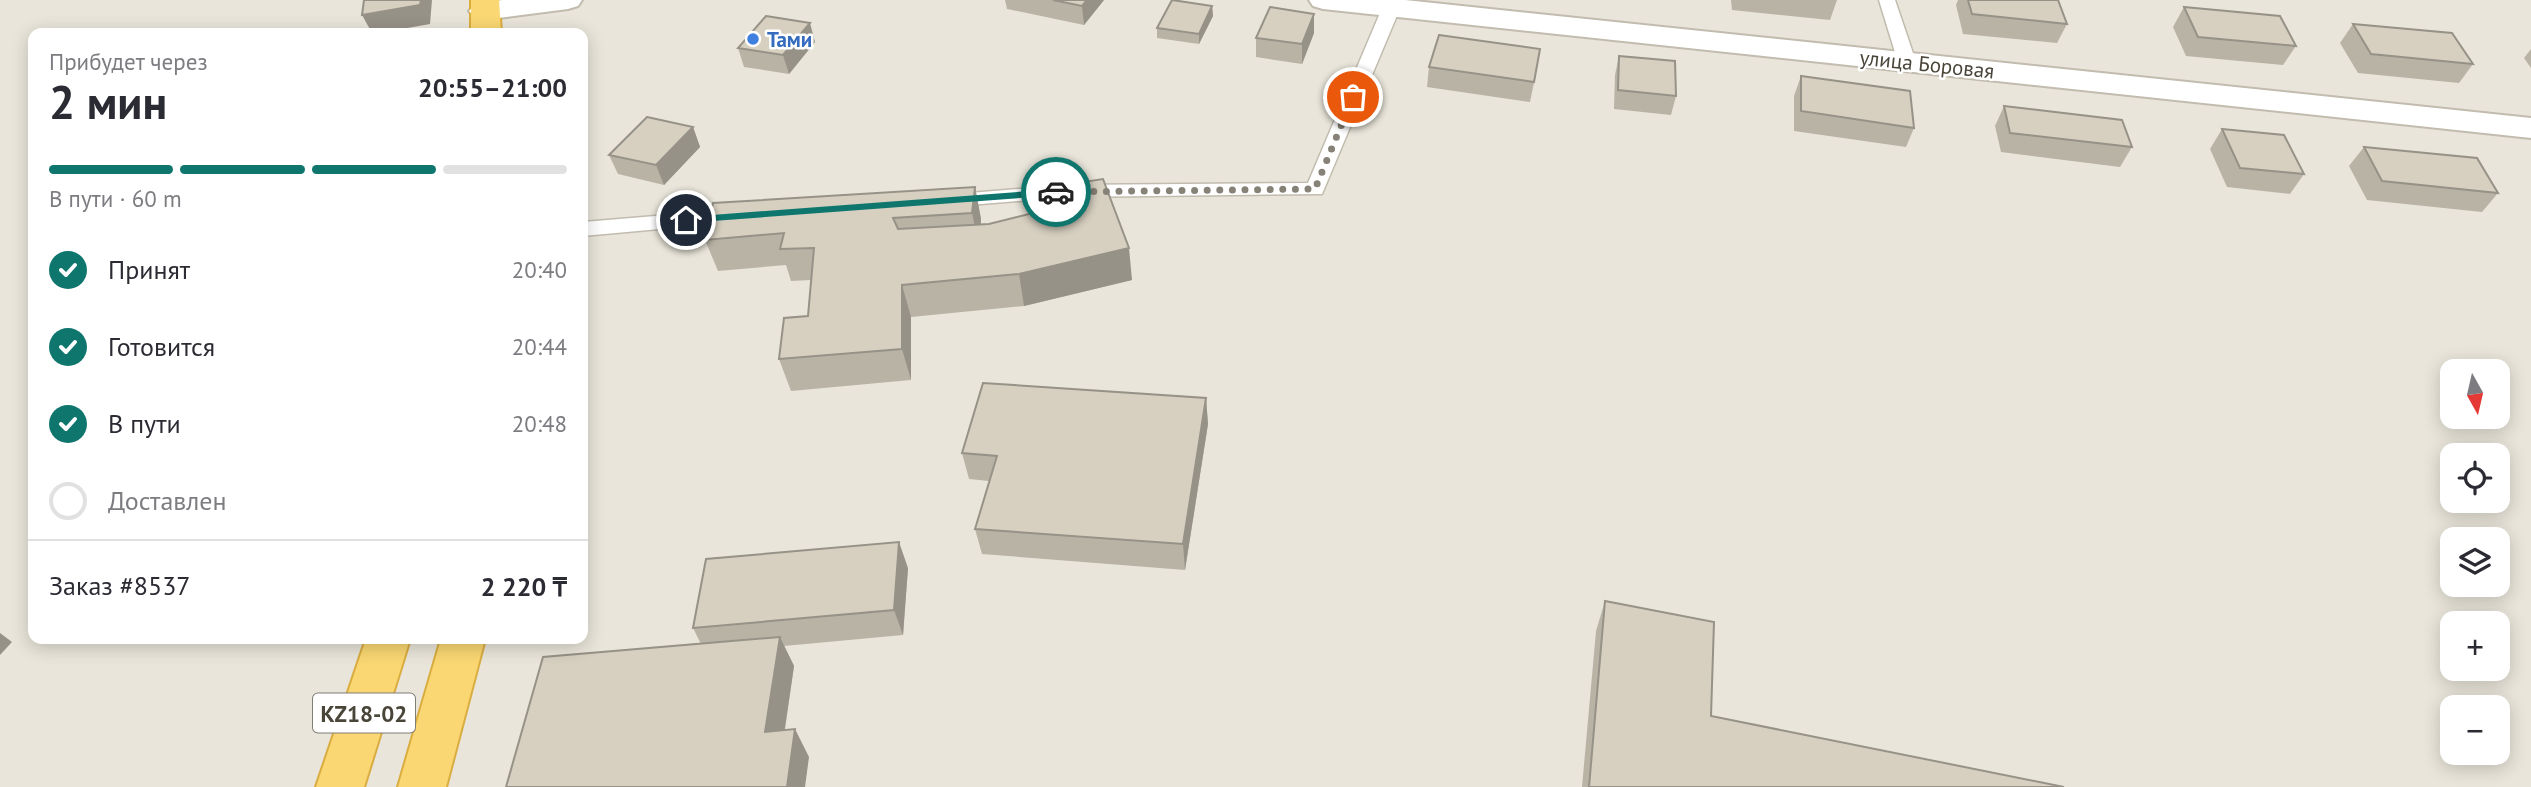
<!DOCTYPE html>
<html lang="ru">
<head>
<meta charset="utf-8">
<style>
	body { margin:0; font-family:"PT Sans",sans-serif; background:#f7f7f7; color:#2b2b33; height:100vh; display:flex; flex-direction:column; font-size:26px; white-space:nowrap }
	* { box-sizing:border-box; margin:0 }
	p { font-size:23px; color:#7c7c81 }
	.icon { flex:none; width:38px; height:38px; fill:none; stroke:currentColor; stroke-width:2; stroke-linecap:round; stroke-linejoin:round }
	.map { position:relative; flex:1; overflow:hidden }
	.side { position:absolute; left:28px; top:28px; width:560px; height:616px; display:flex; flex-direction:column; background:#fff; border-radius:14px; box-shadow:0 4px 18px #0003 }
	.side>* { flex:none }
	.needle { width:46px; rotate:172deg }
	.tools { position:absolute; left:2440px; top:359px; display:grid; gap:14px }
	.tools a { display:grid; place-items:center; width:70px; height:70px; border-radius:14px; background:#fff; box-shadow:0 4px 18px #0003; font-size:35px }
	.pin { position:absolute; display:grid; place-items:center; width:60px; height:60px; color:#fff; margin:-30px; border:4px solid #fff; border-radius:50%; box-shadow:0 2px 7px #0007 }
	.courier { position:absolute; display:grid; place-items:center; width:70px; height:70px; margin:-35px; border:5px solid #0f766e; border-radius:50%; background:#fff; color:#222; box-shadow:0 2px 9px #0007 }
	.head em { font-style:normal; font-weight:700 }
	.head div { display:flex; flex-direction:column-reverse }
	.head { display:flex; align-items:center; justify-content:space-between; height:119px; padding:0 21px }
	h1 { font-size:46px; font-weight:700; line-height:52px }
	.bar { display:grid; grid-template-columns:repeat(4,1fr); gap:10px 7px; align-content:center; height:84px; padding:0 21px }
	.bar i { height:9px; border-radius:5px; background:#e1e1e2 }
	.bar .selected { background:#0f766e }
	.bar p { grid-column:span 4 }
	.line { display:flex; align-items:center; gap:18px; padding:0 21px; border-top:2px solid #e1e1e2 }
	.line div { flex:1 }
	ol { padding:0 21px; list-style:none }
	li { display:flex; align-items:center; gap:21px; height:77px }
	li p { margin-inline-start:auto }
	li .icon { padding:7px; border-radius:50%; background:#0f766e; color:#fff; stroke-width:4 }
	li:last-child { color:#7c7c81 }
	li i { width:38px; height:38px; border:4px solid #e1e1e2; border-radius:50% }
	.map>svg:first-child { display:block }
	.residential { fill:#e9e5da; fill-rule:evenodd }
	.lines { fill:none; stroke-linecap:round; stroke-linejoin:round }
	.lane-casing { stroke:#c1bcae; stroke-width:3 }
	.street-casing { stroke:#c1bcae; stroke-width:4 }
	.highway-casing { stroke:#daad41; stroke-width:4 }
	.lane { fill:#fff; fill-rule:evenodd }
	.street { fill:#fff; fill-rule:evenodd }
	.highway { fill:#fad772; fill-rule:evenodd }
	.wall { fill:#b9b3a6 }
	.shaded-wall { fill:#969287 }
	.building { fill:#d7d0c1; stroke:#969287; stroke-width:2 }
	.route { fill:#0f766e }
	.done { stroke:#868278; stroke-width:7; stroke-dasharray:0 12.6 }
	.shop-dot { fill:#3f7fe0; stroke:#fff; stroke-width:2.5 }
	.labels { text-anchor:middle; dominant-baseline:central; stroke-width:5; stroke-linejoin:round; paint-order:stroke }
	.far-shop-label { font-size:21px; font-weight:bold; fill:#366cbe; stroke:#fff; text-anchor:start }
	.far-street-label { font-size:21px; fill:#4a4539; stroke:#fff }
	.shield { fill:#fff; stroke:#807d74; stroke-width:2 }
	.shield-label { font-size:23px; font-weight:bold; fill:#4a4539 }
</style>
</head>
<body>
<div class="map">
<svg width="2531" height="787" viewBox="0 0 2531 787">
	<rect width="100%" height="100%" fill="#f5f3ec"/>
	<path class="residential" d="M0,0H2531V787H0ZM33,33H583V639H33ZM2452,371H2497V416H2452ZM2452,455H2497V500H2452ZM2452,539H2497V584H2452ZM2452,623H2497V668H2452ZM2452,707H2497V752H2452Z"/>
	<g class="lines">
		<g class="lane-casing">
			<g id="lane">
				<path d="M1879,0H1895L1916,62L1913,66L1907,67L1898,62Z"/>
				<path d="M1392,1L1401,6L1322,194L1069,197L945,207L938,206L935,201L938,196L945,195L1069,185L1308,183L1383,6Z"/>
				<path d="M740,209L747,211L750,216L747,221L583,236V222Z"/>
			</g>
		</g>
		<g class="street-casing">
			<g id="street">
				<path d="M502,0H582L578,6L568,9L484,20L474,17L469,11L474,5Z"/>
				<path d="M1309,0H1405L2531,118V138L1323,9L1313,6Z"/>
			</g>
		</g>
		<g class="highway-casing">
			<g id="highway">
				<path d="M471,0H499L501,33H471Z"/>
				<path d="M366,639H410L364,787H316Z"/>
				<path d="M441,639H485L446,787H398Z"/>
			</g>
		</g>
		<use href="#lane" class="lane"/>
		<use href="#street" class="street"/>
		<use href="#highway" class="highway"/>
	</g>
	<g class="wall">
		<path d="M1005,0H1104L1084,25L1007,9Z"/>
		<path d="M1731,0H1837L1830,20L1732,10Z"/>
		<path d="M1958,0H2058L2067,24L2057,43L1963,34L1956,5Z"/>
		<path d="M1212,6L1213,16L1199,44L1157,38V28Z"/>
		<path d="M2184,7L2296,46L2283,65L2186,56L2173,27Z"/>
		<path d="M1314,14V33L1302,64L1256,57V38Z"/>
		<path d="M2353,24L2473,64L2459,83L2358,73L2340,43Z"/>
		<path d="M815,42L789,74L744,67L738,48Z"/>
		<path d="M2531,49V68L2524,58Z"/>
		<path d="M1619,56L1676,96L1671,115L1614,109L1615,75Z"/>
		<path d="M1429,67L1537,68L1530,102L1427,87Z"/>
		<path d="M1801,76L1914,128L1906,147L1794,131V96Z"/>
		<path d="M2004,106L2132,147L2120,167L2001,152L1995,126Z"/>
		<path d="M693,127L700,147L664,185L618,174L609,155Z"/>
		<path d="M2222,129L2304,174L2290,194L2227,187L2210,149Z"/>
		<path d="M2364,147L2498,193L2482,212L2367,200L2349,166Z"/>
		<path d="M1057,186L1132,280L1024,306L911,317V380L791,391L779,359L808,316L811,280L791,281L786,265L718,271L705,240L975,187L981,219V224H989L1060,206Z"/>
		<path d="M1206,398L1208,424L1185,570L982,554L975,529L989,481L969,479L962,453Z"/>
		<path d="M908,568L903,635L784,646L794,666L785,730L809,757L701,644L693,628Z"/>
		<path d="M1605,601L1711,716L2064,787H1582L1596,631Z"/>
	</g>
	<g class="shaded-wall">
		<path d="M421,0H432L430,24L379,33H372L362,15Z"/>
		<path d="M1087,0H1104L1084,25L1082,6Z"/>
		<path d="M1212,6L1213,16L1199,44V34Z"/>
		<path d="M1314,14V33L1302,64V44Z"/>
		<path d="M810,23L815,42L789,74L783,55Z"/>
		<path d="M693,127L700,147L664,185L656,165Z"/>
		<path d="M975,187L981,219L979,244L972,213Z"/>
		<path d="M1129,248L1132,280L1024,306L1019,274Z"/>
		<path d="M902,285L911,317V380L902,349Z"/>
		<path d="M1206,398L1208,424L1185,570L1183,544Z"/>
		<path d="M899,542L908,568L903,635L894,610Z"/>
		<path d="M0,633L12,642L0,655Z"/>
		<path d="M780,637L794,666L780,760L765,732Z"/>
		<path d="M795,729L809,757L805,787H787Z"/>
	</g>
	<g class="building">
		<path d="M364,0H421L420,5L362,15Z"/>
		<path d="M1053,0H1087L1082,6Z"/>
		<path d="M1172,0L1212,6L1199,34L1157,28Z"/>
		<path d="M1968,0H2058L2067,24L1972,14Z"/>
		<path d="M1270,7L1314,14L1302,44L1256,38Z"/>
		<path d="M2184,7L2280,16L2296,46L2198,37Z"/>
		<path d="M766,16L810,23L783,55L738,48Z"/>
		<path d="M2353,24L2452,33L2473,64L2371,54Z"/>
		<path d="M1439,35L1540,49L1534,82L1429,67Z"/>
		<path d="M1619,56L1675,61L1676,96L1618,90Z"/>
		<path d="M1801,76L1910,91L1914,128L1801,111Z"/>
		<path d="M2004,106L2122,120L2132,147L2010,133Z"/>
		<path d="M647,117L693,127L656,165L609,155Z"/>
		<path d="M2222,129L2284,135L2304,174L2240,168Z"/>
		<path d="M2364,147L2477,158L2498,193L2382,181Z"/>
		<path d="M1103,179L1129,248L1019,274L902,285V349L779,359L784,318L808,316L814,248L780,249L784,233L705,240L713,203L975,187L972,213L893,218L898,229L989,224L1061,206L1057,186Z"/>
		<path d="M983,383L1206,398L1183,544L975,529L997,456L962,453Z"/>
		<path d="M899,542L894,610L693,628L706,559Z"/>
		<path d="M1605,601L1714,622L1711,716L2064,787H1589Z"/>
		<path d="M780,637L765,732L795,729L787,787H506L543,657Z"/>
	</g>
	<path class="route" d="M1056,189L1061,192L1060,195L686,223L681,220L686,217Z"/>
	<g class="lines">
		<path class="done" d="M1056,192L1315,189L1353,97"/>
	</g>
	<circle class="shop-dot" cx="753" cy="39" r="7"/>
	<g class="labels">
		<g class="far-shop-label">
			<text x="767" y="39">Тами</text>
		</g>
		<g class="far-street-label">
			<text transform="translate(1927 64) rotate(6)">улица Боровая</text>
		</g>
		<rect class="shield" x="313" y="693.5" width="102" height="39" rx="5"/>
		<g class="shield-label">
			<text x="364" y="713">KZ18-02</text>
		</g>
	</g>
</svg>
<div class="tools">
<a><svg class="needle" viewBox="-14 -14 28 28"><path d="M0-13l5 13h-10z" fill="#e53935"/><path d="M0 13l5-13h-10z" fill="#7c7c81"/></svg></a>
<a><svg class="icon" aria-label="locate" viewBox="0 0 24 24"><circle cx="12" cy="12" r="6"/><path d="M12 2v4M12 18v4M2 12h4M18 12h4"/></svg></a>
<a><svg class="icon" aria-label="layers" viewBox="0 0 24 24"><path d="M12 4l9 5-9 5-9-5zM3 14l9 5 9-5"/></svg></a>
<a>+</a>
<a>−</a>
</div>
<div class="pin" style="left:1353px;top:97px;background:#ea580c"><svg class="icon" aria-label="bag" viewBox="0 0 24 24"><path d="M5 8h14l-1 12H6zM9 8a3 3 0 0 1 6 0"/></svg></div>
<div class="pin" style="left:686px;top:220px;background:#1f2937"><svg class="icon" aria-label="home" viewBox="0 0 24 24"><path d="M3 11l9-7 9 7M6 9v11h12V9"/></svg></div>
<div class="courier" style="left:1056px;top:192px"><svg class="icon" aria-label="car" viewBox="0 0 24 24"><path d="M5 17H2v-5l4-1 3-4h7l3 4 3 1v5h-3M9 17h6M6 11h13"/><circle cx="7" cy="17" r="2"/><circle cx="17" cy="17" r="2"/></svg></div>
<section class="side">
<div class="head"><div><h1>2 мин</h1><p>Прибудет через</p></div><em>20:55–21:00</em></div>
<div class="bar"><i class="selected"></i><i class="selected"></i><i class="selected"></i><i></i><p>В пути · 60 m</p></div>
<ol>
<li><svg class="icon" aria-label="check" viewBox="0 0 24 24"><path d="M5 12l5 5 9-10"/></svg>Принят<p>20:40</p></li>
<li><svg class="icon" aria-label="check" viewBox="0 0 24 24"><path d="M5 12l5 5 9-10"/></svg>Готовится<p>20:44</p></li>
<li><svg class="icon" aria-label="check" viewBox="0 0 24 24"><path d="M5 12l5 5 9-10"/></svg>В пути<p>20:48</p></li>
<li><i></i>Доставлен</li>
</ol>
<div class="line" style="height:91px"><div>Заказ #8537</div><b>2 220 ₸</b></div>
</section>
</div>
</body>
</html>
